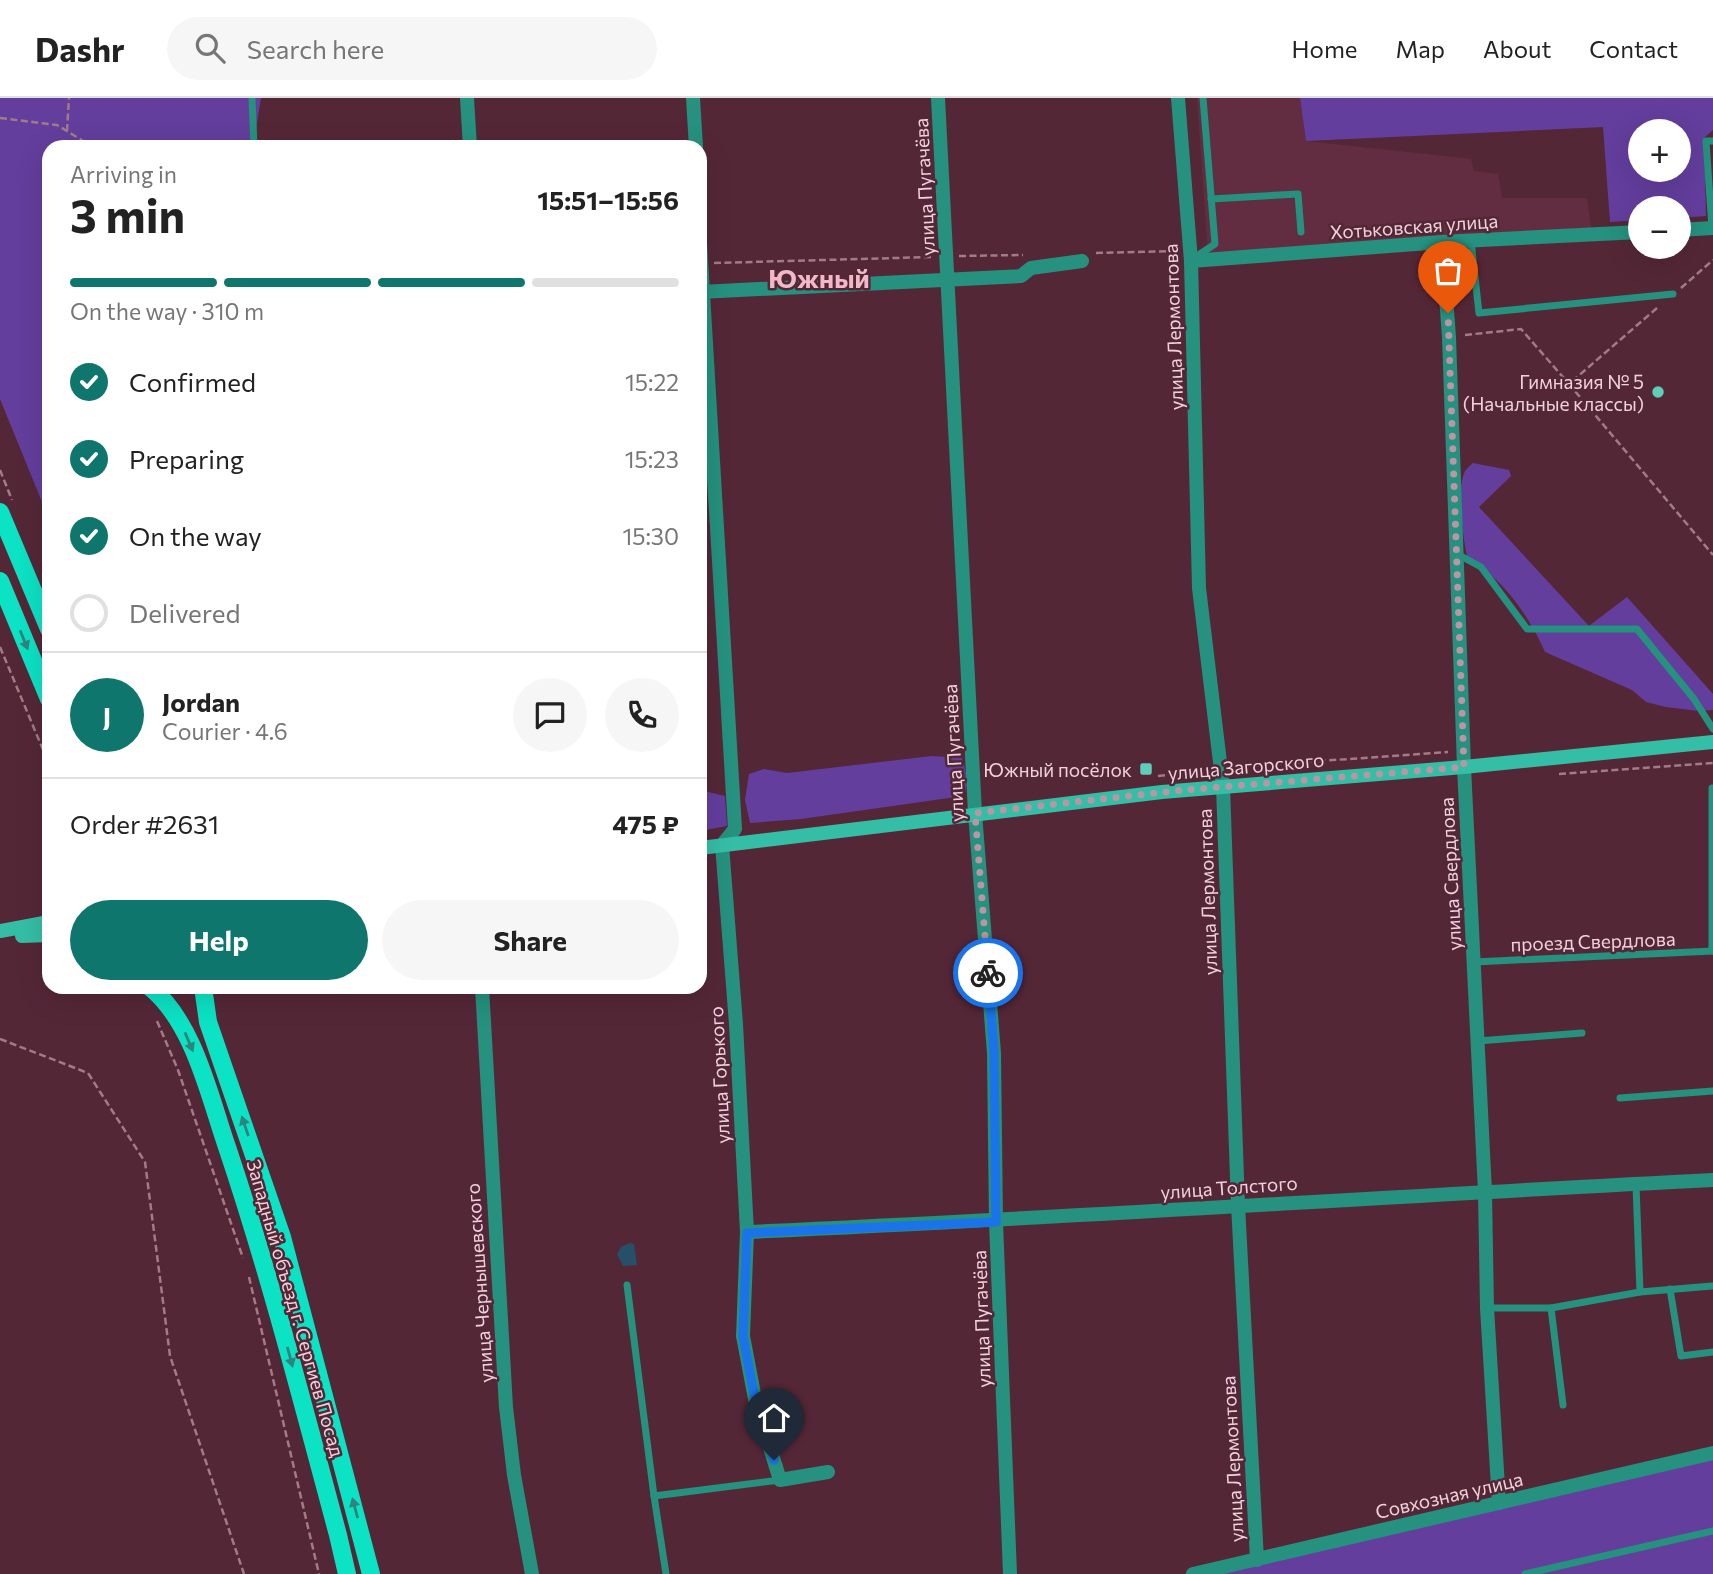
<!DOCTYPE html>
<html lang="en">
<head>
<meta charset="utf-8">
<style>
	body { margin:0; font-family:Commissioner,sans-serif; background:#f6f6f6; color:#222; height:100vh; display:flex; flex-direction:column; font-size:26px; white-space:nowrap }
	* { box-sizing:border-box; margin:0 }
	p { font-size:23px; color:#767676 }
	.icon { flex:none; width:38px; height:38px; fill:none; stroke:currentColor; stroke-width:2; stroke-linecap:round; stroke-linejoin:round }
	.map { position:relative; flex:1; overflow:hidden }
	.panel { position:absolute; left:42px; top:42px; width:665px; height:854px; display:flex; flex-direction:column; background:#fff; border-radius:21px; box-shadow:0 7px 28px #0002 }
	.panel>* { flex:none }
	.buttons { position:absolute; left:1628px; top:21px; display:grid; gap:14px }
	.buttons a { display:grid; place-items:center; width:63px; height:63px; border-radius:50%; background:#fff; box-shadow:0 7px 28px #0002; font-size:35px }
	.pin { position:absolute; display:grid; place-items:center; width:60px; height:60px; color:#fff; margin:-72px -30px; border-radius:50% 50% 50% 0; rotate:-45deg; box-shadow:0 0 7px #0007 }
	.pin .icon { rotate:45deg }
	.courier { position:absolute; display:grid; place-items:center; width:70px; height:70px; margin:-35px; border:5px solid #1a73e8; border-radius:50%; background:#fff; color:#222; box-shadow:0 2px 9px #0007 }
	.head em { font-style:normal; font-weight:700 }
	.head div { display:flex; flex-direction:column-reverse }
	.head { display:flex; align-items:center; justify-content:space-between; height:119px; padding:0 28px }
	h1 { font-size:46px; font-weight:700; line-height:52px }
	.bar { display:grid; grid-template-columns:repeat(4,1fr); gap:10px 7px; align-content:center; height:84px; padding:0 28px }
	.bar i { height:9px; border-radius:5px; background:#e0e0e0 }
	.bar .on { background:#0f766e }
	.bar p { grid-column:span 4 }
	.line { display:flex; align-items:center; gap:18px; padding:0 28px; border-top:2px solid #e0e0e0 }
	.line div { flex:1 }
	.round { display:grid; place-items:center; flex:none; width:74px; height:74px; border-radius:37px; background:#f6f6f6 }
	ol { padding:0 28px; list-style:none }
	li { display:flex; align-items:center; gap:21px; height:77px }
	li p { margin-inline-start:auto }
	li .icon { padding:7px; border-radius:50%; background:#0f766e; color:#fff; stroke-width:4 }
	li:last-child { color:#767676 }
	li i { width:38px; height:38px; border:4px solid #e0e0e0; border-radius:50% }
	.primary-button { display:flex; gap:14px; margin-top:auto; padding:14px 28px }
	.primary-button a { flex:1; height:80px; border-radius:42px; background:#0f766e; color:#fff; font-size:28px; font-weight:700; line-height:80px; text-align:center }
	.primary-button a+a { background:#f6f6f6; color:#222 }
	header { display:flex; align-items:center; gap:42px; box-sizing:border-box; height:98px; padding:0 35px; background:#fff; border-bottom:2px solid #e0e0e0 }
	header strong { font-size:33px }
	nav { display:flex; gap:38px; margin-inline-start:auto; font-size:24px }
	.search { width:490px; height:63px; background:#f6f6f6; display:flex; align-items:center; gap:18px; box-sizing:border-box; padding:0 24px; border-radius:38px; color:#767676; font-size:26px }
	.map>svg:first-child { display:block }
	.built { fill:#622d41 }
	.green { fill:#633e9d; fill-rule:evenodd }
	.water { fill:#26506a }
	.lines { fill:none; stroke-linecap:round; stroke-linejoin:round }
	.path { stroke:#a17b88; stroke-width:2.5; stroke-dasharray:7 3.5; stroke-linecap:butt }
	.service { stroke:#25917e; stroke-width:7 }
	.minor { stroke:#25917e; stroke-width:14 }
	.tertiary { stroke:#25917e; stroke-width:14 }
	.secondary { stroke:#35bea6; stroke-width:14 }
	.primary { stroke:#0ce2c4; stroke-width:18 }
	.oneway { fill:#30847e }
	.done { stroke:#b996a1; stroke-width:7; stroke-dasharray:0 12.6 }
	.route { stroke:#1a73e8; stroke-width:9 }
	.poi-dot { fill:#5eceb8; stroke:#542737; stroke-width:2.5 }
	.labels { text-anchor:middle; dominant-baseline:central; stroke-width:5; stroke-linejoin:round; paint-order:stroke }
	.street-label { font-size:19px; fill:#efd1da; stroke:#542737 }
	.poi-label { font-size:19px; fill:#efd1da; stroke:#542737; text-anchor:end }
	.district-label { font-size:26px; font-weight:bold; fill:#f1b8c9; stroke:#542737 }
</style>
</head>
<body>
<header>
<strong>Dashr</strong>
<div class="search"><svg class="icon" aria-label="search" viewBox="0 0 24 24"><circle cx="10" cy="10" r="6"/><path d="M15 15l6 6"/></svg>Search here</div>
<nav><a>Home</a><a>Map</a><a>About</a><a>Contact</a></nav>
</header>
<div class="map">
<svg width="1713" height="1476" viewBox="0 0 1713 1476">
	<rect width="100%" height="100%" fill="#542737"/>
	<path class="built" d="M1197,0H1300L1306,43L1471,61L1474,73L1498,76L1502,100H1587L1591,130L1208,157Z"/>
	<g class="green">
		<path d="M0,0H261L253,49H49V421L0,301Z"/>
		<path d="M1300,0H1713V32L1704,40L1706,118L1678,120V110H1640V122L1610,124L1603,29L1306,43ZM1640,33H1678V72H1640Z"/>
		<path d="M1473,365L1509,372L1511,378L1479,409L1589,528L1627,499L1713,596V612L1698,613L1666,609L1646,604L1632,592L1545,554C1530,520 1503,479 1468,462C1463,442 1456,392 1465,373C1467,370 1470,368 1473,365Z"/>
		<path d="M932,658L962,660C966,674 969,686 963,698L801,721L750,725L745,702L749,676L764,671L787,675Z"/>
		<path d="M700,692L725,698L727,728L700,733Z"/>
		<path d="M1713,1355V1476H1184Z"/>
	</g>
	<path class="water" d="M630,1145L634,1146L637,1167L623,1168L617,1156L621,1149Z"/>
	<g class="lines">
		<g class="path">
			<path d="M0,20L57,27L93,49"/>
			<path d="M67,33L69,0"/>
			<path d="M1096,155L1177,153"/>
			<path d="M959,158L1023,157"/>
			<path d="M714,165L932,159"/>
			<path d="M1681,190L1713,162"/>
			<path d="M1657,210L1569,286L1713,457"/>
			<path d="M1465,237L1521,231L1569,286"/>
			<path d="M0,372L12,402"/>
			<path d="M0,549L49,666"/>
			<path d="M1235,669L1448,654"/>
			<path d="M1559,676L1713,665"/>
			<path d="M1158,678L1207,672"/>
			<path d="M119,889L135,895"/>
			<path d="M157,923L178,972L243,1160"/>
			<path d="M0,941L88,975L145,1064L170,1258L244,1476"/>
			<path d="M249,1179L319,1476"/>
		</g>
		<g class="service">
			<path d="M252,0L254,49"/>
			<path d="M1211,101L1298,96L1301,134"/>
			<path d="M1712,130L1706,43H1713"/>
			<path d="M1471,143L1479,215L1673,196"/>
			<path d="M1194,160L1215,146L1203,0"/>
			<path d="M1457,456L1481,469L1527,531H1637L1694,601L1713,631"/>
			<path d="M1712,690V853"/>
			<path d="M1474,864L1713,853"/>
			<path d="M1478,943L1582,935"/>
			<path d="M1620,1000L1713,993"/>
			<path d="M627,1187L654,1398L780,1382"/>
			<path d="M1670,1191L1681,1258L1713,1254"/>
			<path d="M1640,1194L1712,1188"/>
			<path d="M1487,1210H1551L1640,1194L1636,1087"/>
			<path d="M1551,1210L1563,1307"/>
			<path d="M654,1398L666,1476"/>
			<path d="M1525,1476L1713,1433"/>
		</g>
		<g class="minor">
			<path d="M467,0L470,49"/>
			<path d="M693,0L696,49"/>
			<path d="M938,0L975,715L994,955L996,1124L1010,1476"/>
			<path d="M1678,132L1713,130"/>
			<path d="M1442,144L1449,239L1464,669L1485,1094L1487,1210L1499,1405"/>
			<path d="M700,145L735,731L722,747L736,926L747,1134L743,1238L755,1301L780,1382L828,1374"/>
			<path d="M1191,163L1442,144L1640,134"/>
			<path d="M700,194L1021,178L1031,170L1082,163"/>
			<path d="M1223,689L1238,1107L1257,1462"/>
			<path d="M482,889L506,1309L514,1377L532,1476"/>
			<path d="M747,1134C1069,1120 1391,1098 1713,1082"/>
			<path d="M1193,1476L1713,1355"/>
		</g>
		<path class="tertiary" d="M1178,0L1191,163L1199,490L1223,689"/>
		<g class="secondary">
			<path d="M700,750L1162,694L1464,669L1713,644"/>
			<path d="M0,833L49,824"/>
			<path d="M22,838L49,837"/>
		</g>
		<g class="primary">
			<path d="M0,414L49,531"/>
			<path d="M0,483L49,601"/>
			<path d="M150,889C194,925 209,997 227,1049C270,1177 303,1307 338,1437L347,1476"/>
			<path d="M203,889L208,924L282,1139L371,1476"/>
		</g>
	</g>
	<defs><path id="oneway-solid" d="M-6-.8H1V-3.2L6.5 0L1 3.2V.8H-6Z" transform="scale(1.75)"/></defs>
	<g class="oneway">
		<use href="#oneway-solid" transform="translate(24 542) rotate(68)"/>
		<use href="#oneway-solid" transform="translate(189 944) rotate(67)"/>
		<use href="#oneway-solid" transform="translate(245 1028) rotate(-109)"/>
		<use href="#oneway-solid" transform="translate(290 1259) rotate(75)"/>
		<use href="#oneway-solid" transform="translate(355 1410) rotate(-105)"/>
	</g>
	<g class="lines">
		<path class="done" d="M988,875L975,715L1184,692L1464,669L1448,215"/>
		<path class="route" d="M774,1362L755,1301L743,1238L747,1135L996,1124L994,954L988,875"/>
	</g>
	<g class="poi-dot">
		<circle cx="1658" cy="294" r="7"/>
		<rect x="1139" y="664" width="14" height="14" rx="3.5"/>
	</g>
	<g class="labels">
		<g class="street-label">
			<text transform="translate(924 89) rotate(-93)">улица Пугачёва</text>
			<text transform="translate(1414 128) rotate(-4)">Хотьковская улица</text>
			<text transform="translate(1173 229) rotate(-92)">улица Лермонтова</text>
			<text transform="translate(953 655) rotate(-93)">улица Пугачёва</text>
			<text transform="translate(1246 668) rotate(-5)">улица Загорского</text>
			<text transform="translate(1450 776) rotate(-93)">улица Свердлова</text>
			<text transform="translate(1207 794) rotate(-92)">улица Лермонтова</text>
			<text transform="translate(1593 843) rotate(-2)">проезд Свердлова</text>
			<text transform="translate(719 977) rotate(-93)">улица Горького</text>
			<text transform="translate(1229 1089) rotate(-4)">улица Толстого</text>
			<text transform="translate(479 1185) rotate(-94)">улица Чернышевского</text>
			<text transform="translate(296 1210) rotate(74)">Западный объезд г. Сергиев Посад</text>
			<text transform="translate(981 1221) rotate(-92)">улица Пугачёва</text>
			<text transform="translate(1232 1361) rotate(-93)">улица Лермонтова</text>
			<text transform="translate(1449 1397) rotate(-13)">Совхозная улица</text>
		</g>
		<g class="poi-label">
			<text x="1644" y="283">Гимназия № 5<tspan x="1644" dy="22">(Начальные классы)</tspan></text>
			<text x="1132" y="671">Южный посёлок</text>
		</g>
		<g class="district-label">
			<text x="819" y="179">Южный</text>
		</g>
	</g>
</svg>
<div class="buttons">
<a>+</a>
<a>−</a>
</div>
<div class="pin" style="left:1448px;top:215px;background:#ea580c"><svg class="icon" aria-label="bag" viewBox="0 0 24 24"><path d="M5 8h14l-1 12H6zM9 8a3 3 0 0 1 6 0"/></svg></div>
<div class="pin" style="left:774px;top:1362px;background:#1f2937"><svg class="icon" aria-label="home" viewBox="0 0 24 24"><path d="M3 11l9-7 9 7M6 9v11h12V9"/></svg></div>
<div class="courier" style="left:988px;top:875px"><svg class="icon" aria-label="bike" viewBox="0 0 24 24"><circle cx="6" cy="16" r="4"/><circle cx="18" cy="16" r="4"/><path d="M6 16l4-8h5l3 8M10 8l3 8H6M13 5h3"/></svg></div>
<section class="panel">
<div class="head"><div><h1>3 min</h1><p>Arriving in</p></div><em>15:51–15:56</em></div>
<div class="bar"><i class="on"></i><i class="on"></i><i class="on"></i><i></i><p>On the way · 310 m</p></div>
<ol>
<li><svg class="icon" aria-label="check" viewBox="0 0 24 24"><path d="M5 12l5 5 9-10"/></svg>Confirmed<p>15:22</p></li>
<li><svg class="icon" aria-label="check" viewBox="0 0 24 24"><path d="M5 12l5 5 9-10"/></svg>Preparing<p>15:23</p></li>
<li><svg class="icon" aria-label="check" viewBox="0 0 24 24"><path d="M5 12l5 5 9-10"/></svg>On the way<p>15:30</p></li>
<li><i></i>Delivered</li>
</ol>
<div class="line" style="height:126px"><b class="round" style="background:#0f766e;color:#fff">J</b><div><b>Jordan</b><p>Courier · 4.6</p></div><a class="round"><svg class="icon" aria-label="chat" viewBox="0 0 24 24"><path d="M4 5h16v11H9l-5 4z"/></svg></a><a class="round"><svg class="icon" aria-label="phone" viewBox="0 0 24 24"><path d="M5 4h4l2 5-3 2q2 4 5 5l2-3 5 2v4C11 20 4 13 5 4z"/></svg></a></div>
<div class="line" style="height:91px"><div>Order #2631</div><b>475 ₽</b></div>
<div class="primary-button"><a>Help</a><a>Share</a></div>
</section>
</div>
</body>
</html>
